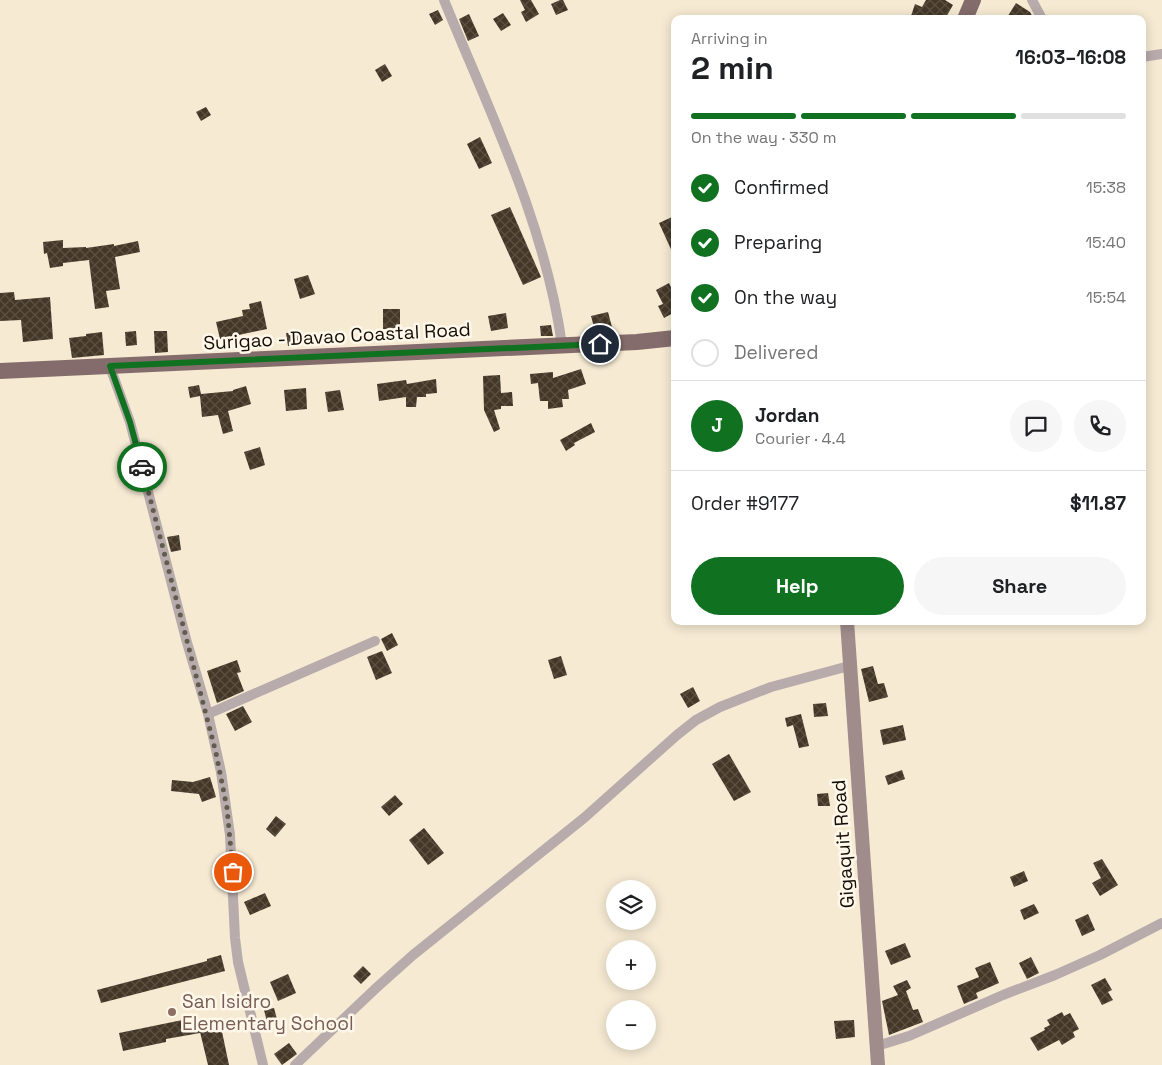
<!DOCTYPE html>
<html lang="en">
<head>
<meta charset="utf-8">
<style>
	body { margin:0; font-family:"Space Grotesk",sans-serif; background:#f6f6f6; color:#202124; height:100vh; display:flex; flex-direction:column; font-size:19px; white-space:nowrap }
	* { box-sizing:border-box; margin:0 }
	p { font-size:16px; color:#757577 }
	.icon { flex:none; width:28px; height:28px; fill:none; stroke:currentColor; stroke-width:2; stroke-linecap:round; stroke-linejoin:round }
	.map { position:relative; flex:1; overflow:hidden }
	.panel { position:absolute; left:671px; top:15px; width:475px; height:610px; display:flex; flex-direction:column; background:#fff; border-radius:10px; box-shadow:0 2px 12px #0003 }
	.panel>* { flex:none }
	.controls { position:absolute; left:606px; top:880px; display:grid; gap:10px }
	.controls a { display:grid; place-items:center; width:50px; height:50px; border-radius:50%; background:#fff; box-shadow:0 2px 12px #0003; font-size:25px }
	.pin { position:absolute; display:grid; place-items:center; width:42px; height:42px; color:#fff; margin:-21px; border:2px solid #fff; border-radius:50%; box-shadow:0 1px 5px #0007 }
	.courier { position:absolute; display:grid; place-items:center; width:50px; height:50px; margin:-25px; border:4px solid #107120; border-radius:50%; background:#fff; color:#222; box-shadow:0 1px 6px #0007 }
	.head em { font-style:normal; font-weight:700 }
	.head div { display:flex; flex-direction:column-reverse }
	.head { display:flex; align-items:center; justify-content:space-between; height:85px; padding:0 20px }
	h1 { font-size:32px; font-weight:700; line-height:38px }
	.bar { display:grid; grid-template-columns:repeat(4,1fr); gap:8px 5px; align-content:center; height:60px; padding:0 20px }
	.bar i { height:6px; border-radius:4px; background:#e0e0e0 }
	.bar .selected { background:#107120 }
	.bar p { grid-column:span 4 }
	.line { display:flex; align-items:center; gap:12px; padding:0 20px; border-top:1px solid #e0e0e0 }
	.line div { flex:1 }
	.round { display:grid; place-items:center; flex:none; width:52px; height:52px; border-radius:26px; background:#f6f6f6 }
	ol { padding:0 20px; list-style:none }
	li { display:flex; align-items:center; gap:15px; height:55px }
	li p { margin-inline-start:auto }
	li .icon { padding:5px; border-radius:50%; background:#107120; color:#fff; stroke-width:4 }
	li:last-child { color:#757577 }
	li i { width:28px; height:28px; border:2px solid #e0e0e0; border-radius:50% }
	.cta { display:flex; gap:10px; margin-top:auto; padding:10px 20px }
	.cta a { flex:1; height:58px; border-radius:30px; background:#107120; color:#fff; font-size:20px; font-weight:700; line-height:58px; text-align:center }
	.cta a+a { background:#f6f6f6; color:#202124 }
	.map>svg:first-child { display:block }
	.building { fill:url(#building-cross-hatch) }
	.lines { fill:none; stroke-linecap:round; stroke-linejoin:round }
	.minor { stroke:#b8abab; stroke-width:10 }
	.secondary { stroke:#9f8c8b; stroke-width:14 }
	.trunk { stroke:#846c6c; stroke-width:16 }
	.done { stroke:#625c4e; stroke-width:5; stroke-dasharray:0 9 }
	.route { stroke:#107120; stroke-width:6 }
	.education-dot { fill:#8d6e63; stroke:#fff8ea; stroke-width:2 }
	.labels { text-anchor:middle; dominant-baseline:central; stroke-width:5; stroke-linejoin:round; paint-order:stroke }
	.street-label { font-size:19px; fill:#130f07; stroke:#fff8ea }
	.education-label { font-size:19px; fill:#785e54; stroke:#fff8ea; text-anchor:start }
</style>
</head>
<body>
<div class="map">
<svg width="1162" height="1065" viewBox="0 0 1162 1065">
	<defs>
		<pattern id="building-cross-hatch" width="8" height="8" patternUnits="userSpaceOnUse" patternTransform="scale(1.25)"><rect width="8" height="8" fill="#443727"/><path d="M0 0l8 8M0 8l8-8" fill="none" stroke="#5b5143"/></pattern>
	</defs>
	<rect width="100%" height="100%" fill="#f6ead3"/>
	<g class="building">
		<path d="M520,0H531L539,14L526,22L521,12L525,10Z"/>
		<path d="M560,0H563L568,10L556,15L551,4Z"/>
		<path d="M926,0H945L953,5L945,19H910L915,4L922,7Z"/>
		<path d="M1016,3L1030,12L1034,19H1006Z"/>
		<path d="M438,10L443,20L435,25L429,14Z"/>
		<path d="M503,13L511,25L501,31L493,19Z"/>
		<path d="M469,14L479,36L468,41L459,19Z"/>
		<path d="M385,64L392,76L382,82L375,70Z"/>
		<path d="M206,107L211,115L201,121L196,112Z"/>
		<path d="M480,137L492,163L479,169L467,144Z"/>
		<path d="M510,207L541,277L523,285L491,215Z"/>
		<path d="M672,217L675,222V258L659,223Z"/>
		<path d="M63,240V248L86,247V248L114,244V246L138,241L140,252L115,257L120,289L106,291L109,307L95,309L89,260L63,263V266L50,268L47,253L44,254L43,242Z"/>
		<path d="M308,275L315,294L300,299L294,279Z"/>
		<path d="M669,283L675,296V312L664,318L658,306L663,304L656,290Z"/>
		<path d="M14,292L15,300L50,297L53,339L23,342L21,320L0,321V293Z"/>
		<path d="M261,301L267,329L220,339L216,322L243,316L242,310L250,309L249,304Z"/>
		<rect x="383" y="309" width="17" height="20"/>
		<path d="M608,312L612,327L595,331L591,316Z"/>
		<path d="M506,313L508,328L491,331L488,316Z"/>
		<path d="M551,325L553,336H541L540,326Z"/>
		<path d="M136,331L137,345L126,346L125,332Z"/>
		<path d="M154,331H167L168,352L155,353Z"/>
		<path d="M102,332L104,355L72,358L69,338L86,336V334Z"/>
		<path d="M298,332L299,344L288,346L286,333Z"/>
		<path d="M581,369L586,384L568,390L569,399H562L563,407L548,409V401H540L538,383L531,384L530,374L553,372V378Z"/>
		<path d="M500,375L501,393L512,392L513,406H501V409L494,410L500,429L494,432L484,410L483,376Z"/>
		<path d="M436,379L437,393L426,394V397H417L416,407H406V397L379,401L377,384L406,380L407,384Z"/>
		<path d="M199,385L201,394L233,391V390L246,386L251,404L228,411L233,431L223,434L218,415L202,417L200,396L190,398L188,387Z"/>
		<path d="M306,388L307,409L286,411L284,390Z"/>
		<path d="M340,390L344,410L328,412L325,392Z"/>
		<path d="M591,423L595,432L574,443L575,445L566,451L560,440Z"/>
		<path d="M260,447L265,465L250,470L244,452Z"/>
		<path d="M179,535L181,550L171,552L167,537Z"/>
		<path d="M392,633L398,645L387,651L381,639Z"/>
		<path d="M382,651L392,673L376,680L367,657Z"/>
		<path d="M561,656L567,675L554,679L548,660Z"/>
		<path d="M237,660L241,672L237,673L244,691L217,703L207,671Z"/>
		<path d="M873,666L878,684L884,683L888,697L869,702L861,669Z"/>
		<path d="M693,687L700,701L688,708L680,694Z"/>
		<path d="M826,703L828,716L814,717L813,704Z"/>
		<path d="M243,706L252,722L235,731L226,714Z"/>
		<path d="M801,714L809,746L799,748L793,725L787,727L785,718Z"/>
		<path d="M903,725L906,740L883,745L880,730Z"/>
		<path d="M729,754L751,792L734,801L712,764Z"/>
		<path d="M902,770L905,779L888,785L885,776Z"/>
		<path d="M210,777L216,797L202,802L199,794L171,791L172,780L193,782Z"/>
		<path d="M828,793L830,806H818L817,794Z"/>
		<path d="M395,795L403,804L389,816L381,807Z"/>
		<path d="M276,816L286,824L275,837L266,829Z"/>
		<path d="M424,828L444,853L428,865L409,840Z"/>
		<path d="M1102,859L1118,885L1100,896L1092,883L1101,878L1093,863Z"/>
		<path d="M1024,871L1028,881L1014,887L1010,877Z"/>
		<path d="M265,893L271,906L250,915L244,902Z"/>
		<path d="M1034,904L1039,913L1024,920L1020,910Z"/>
		<path d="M1088,914L1095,930L1082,936L1075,920Z"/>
		<path d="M905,943L911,957L891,965L885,951Z"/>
		<path d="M221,955L225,971L101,1003L97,990L207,961V959Z"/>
		<path d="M1031,957L1039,973L1027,979L1019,963Z"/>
		<path d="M990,962L999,983L976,993L978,998L964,1004L957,986L979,977L975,968Z"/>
		<path d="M363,966L371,974L361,984L353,976Z"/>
		<path d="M288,974L296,993L278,1001L270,982Z"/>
		<path d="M1105,978L1112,990L1108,992L1113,1000L1102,1005L1091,985Z"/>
		<path d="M907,980L911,988L906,991L913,1010L918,1009L923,1022L889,1035L882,1001L898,995L893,986Z"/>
		<path d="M274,1008L277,1019L267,1022L264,1010Z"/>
		<path d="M1062,1012L1064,1016L1070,1013L1079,1029L1073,1032L1075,1037L1062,1045L1059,1040L1038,1051L1030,1038L1045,1030L1044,1028L1050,1025L1047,1020Z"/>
		<path d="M197,1017L200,1033L166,1039V1042L123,1051L119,1033Z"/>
		<path d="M854,1020L855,1037L836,1039L834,1021Z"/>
		<path d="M221,1027L229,1065H208L200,1032Z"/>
		<path d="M289,1043L297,1054L282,1065L274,1054Z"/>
	</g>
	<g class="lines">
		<g class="minor">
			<path d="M444,0C490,113 545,223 562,345"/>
			<path d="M1032,0L1042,19"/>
			<path d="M1142,57L1162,54"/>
			<path d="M110,367L130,422L186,639L208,714L221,772L230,835L235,938L238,962L263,1065"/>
			<path d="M208,714L375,641"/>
			<path d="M877,1046L909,1036L1003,995L1055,975L1100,955L1162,923"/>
			<path d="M295,1065L375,989L413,955L584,818L677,735L696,720L720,707L771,687L849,666"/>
		</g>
		<path class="secondary" d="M847,621L878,1065"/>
		<g class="trunk">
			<path d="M965,19L973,0"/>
			<path d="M0,371L637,342L675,338"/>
		</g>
	</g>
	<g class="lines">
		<path class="done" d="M142,467L216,753L227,808L233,872"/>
		<path class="route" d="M142,467L130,422L110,366L600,344"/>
	</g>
	<circle class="education-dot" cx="172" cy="1012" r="5"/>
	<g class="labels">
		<g class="street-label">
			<text transform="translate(337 336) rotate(-3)">Surigao - Davao Coastal Road</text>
			<text transform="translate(843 844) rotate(-94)">Gigaquit Road</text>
		</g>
		<g class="education-label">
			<text x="182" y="1001">San Isidro<tspan x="182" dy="22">Elementary School</tspan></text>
		</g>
	</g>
</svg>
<div class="controls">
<a><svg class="icon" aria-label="layers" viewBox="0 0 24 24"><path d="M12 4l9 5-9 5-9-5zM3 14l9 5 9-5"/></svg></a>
<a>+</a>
<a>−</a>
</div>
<div class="pin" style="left:233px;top:872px;background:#ea580c"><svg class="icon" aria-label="bag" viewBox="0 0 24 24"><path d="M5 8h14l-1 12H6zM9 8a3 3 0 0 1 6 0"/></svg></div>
<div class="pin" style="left:600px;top:344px;background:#1f2937"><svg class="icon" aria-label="home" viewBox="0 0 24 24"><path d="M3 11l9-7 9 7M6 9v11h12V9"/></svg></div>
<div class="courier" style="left:142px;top:467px"><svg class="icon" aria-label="car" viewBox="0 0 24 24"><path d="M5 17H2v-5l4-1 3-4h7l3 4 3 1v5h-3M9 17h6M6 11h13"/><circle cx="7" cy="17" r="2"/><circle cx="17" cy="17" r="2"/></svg></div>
<section class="panel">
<div class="head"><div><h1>2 min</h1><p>Arriving in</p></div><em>16:03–16:08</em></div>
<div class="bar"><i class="selected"></i><i class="selected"></i><i class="selected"></i><i></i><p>On the way · 330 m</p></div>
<ol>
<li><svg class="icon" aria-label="check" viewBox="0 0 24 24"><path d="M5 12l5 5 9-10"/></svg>Confirmed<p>15:38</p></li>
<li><svg class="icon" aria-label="check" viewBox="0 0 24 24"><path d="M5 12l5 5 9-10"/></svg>Preparing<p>15:40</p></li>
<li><svg class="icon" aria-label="check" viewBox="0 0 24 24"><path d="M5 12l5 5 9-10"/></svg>On the way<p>15:54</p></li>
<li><i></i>Delivered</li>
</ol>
<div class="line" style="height:90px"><b class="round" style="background:#107120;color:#fff">J</b><div><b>Jordan</b><p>Courier · 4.4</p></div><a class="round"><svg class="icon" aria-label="chat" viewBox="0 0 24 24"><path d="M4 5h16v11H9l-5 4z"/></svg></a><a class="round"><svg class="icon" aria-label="phone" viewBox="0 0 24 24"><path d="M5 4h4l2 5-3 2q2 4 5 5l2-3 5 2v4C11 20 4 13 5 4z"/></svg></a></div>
<div class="line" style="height:65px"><div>Order #9177</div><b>$11.87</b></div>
<div class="cta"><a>Help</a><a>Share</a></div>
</section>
</div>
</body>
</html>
